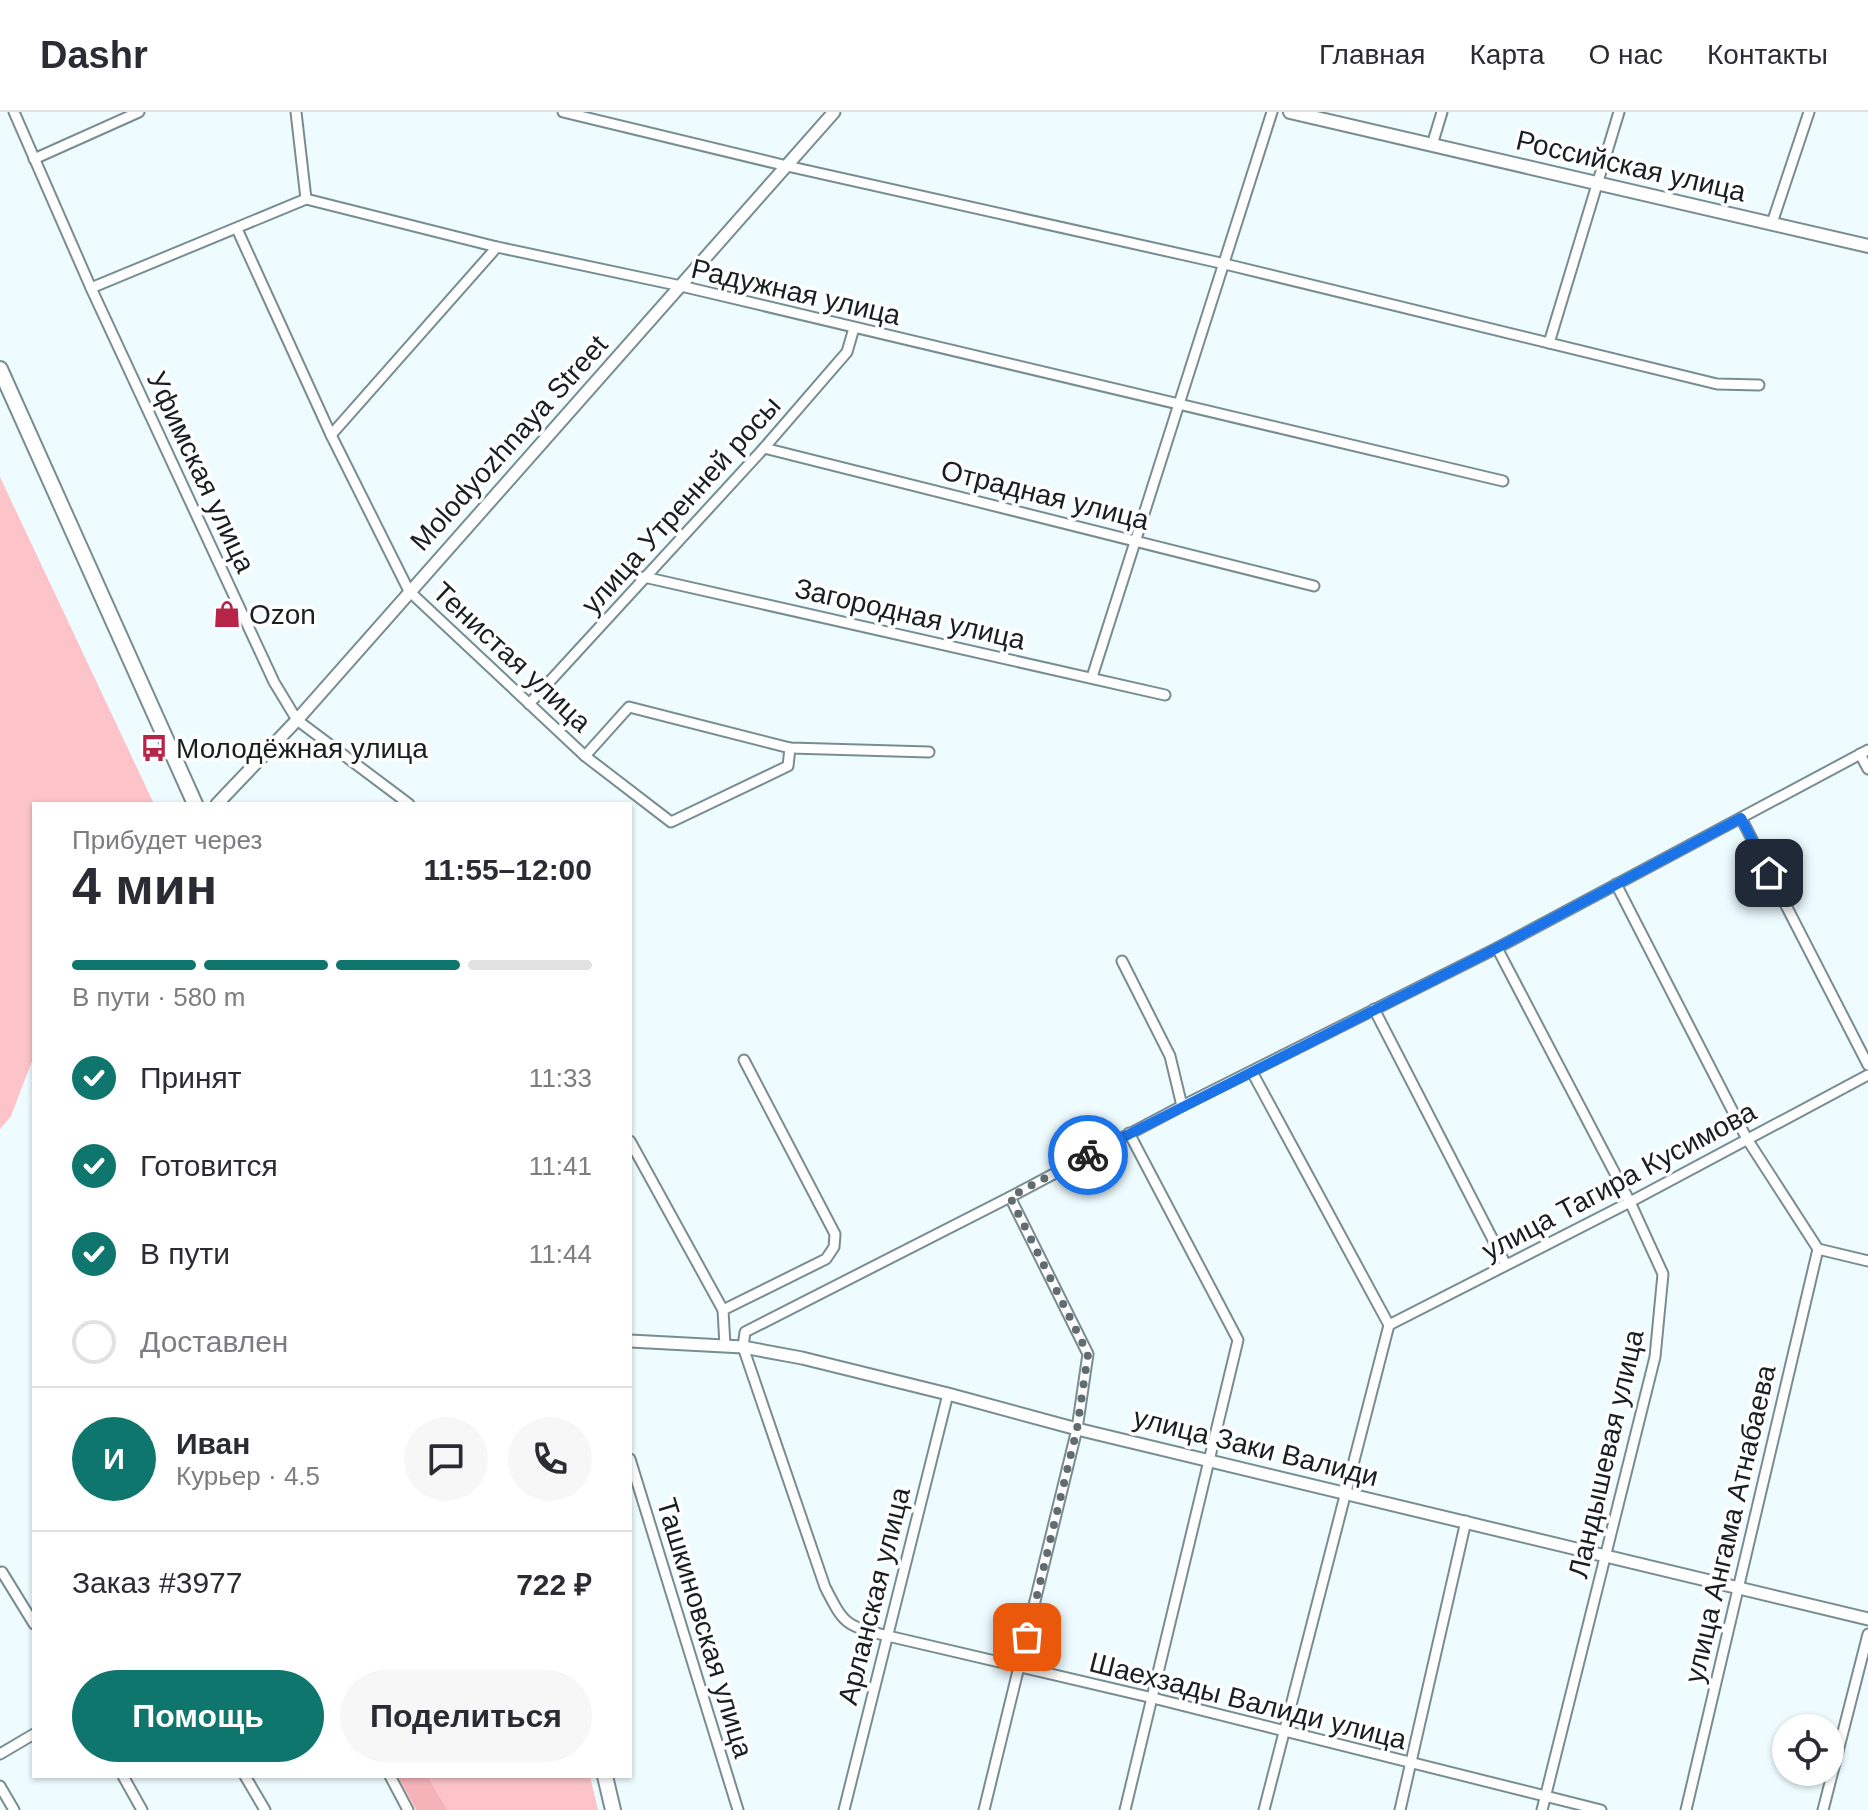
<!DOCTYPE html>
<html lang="ru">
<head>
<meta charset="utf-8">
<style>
	body { margin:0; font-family:Arial,sans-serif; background:#f7f7f7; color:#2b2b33; height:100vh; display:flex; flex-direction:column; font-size:30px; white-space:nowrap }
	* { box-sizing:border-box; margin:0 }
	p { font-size:26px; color:#7c7c81 }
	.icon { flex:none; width:44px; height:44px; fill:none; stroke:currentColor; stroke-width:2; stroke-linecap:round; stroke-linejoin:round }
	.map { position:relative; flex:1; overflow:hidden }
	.drawer { position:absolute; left:32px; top:690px; width:600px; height:976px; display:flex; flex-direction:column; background:#fff; border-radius:0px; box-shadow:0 2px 6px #0004 }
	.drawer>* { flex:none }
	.buttons { position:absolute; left:1772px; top:1602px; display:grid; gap:16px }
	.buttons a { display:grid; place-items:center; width:72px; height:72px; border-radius:50%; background:#fff; box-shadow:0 2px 6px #0004; font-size:40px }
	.pin { position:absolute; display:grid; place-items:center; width:68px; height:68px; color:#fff; margin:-34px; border-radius:16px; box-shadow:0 4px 12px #0006 }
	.courier { position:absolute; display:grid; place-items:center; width:80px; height:80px; margin:-40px; border:6px solid #1a73e8; border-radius:50%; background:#fff; color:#222; box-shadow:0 2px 10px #0007 }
	.headline em { font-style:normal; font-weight:700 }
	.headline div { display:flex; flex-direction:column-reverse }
	.headline { display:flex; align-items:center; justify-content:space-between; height:136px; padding:0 40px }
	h1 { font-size:52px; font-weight:700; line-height:60px }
	.bar { display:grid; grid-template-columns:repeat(4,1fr); gap:12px 8px; align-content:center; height:96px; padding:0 40px }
	.bar i { height:10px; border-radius:6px; background:#e1e1e2 }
	.bar .current { background:#0f766e }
	.bar p { grid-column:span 4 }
	.line { display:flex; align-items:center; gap:20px; padding:0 40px; border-top:2px solid #e1e1e2 }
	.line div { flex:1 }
	.round { display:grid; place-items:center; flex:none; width:84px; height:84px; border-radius:42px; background:#f7f7f7 }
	ol { padding:0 40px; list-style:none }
	li { display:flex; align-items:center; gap:24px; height:88px }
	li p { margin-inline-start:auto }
	li .icon { padding:8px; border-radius:50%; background:#0f766e; color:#fff; stroke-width:4 }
	li:last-child { color:#7c7c81 }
	li i { width:44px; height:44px; border:4px solid #e1e1e2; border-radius:50% }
	.button { display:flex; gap:16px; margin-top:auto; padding:16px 40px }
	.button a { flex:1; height:92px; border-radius:48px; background:#0f766e; color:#fff; font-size:32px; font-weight:700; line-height:92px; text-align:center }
	.button a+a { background:#f7f7f7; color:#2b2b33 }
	header { display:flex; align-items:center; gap:48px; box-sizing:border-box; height:112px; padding:0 40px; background:#fff; border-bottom:2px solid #e1e1e2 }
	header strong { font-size:38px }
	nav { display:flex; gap:44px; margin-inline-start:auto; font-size:28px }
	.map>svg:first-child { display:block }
	.green { fill:#fcc4c8 }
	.forest { fill:#f5b3b8 }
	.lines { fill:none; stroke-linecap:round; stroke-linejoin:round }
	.minor-casing { stroke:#788d92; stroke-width:13 }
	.tertiary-casing { stroke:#788d92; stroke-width:15 }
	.secondary-casing { stroke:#788d92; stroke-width:16 }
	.primary-casing { stroke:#788d92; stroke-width:18 }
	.minor { stroke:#fff; stroke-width:9 }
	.tertiary { stroke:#fff; stroke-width:11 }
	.secondary { stroke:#fff; stroke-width:12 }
	.primary { stroke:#fff; stroke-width:14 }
	.done { stroke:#626c6f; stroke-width:8; stroke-dasharray:0 14.4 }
	.route { stroke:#1a73e8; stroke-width:10 }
	.labels { text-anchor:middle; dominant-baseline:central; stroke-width:7; stroke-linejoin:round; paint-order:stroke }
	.street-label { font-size:28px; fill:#171f21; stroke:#fff }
	.poi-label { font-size:28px; fill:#171f21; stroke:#fff; text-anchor:start }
</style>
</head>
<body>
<header>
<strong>Dashr</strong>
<nav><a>Главная</a><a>Карта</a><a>О нас</a><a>Контакты</a></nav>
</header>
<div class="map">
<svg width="1868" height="1698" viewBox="0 0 1868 1698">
	<rect width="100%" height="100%" fill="#eefcff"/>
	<g class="green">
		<path d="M0,365L154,692H34V944L11,1004L0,1017Z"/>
		<path d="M396,1664H590L598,1698H416Z"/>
	</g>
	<path class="forest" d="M398,1664H427L447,1698H417Z"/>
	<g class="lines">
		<g class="minor-casing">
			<g id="minor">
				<path d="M14,0L91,176L274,570L297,608L409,692"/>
				<path d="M296,0L306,87"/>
				<path d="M563,0L787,54L1225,152L1717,272L1759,273"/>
				<path d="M1432,33L1442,0"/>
				<path d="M34,47L139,0"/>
				<path d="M1772,111L1809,0"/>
				<path d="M237,117L331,323L409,479L585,644L671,710L788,654L790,636"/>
				<path d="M91,176L306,87L497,135L681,174L1503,369"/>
				<path d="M1549,231L1619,0"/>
				<path d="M331,323L497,135"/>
				<path d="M764,336L1314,474"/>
				<path d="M644,465L1165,583"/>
				<path d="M1092,565L1272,0"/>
				<path d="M529,592L764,336L847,240L854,216"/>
				<path d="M1860,642L1868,657"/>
				<path d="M585,644L629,595L790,636L929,640"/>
				<path d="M1741,706L1868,953"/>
				<path d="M1616,772L1747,1027L1818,1137L1868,1149"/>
				<path d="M1497,836L1630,1090L1663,1162L1655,1245L1542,1698"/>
				<path d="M1122,849L1170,944L1182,994"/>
				<path d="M1374,897L1506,1153"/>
				<path d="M1252,960L1389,1213L1264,1698"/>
				<path d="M630,1029L723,1198L725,1234"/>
				<path d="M723,1198L826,1147L834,1135L835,1122L744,948"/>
				<path d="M1389,1213L1630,1090L1868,963"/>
				<path d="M630,1347L738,1698"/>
				<path d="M2,1460L34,1512"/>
				<path d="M0,1642L34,1622"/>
				<path d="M123,1664L142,1698"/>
				<path d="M245,1664L265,1698"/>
				<path d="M390,1664L408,1698"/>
				<path d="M0,1674L14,1698"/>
				<path d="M844,1698L948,1282"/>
				<path d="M984,1698L1077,1317L1088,1242L1010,1085"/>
				<path d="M1125,1698L1238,1228L1129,1021"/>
				<path d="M1400,1698L1466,1409"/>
				<path d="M1601,1698L1153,1586L888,1524C845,1513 845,1514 825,1475L743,1235L745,1220L1010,1085L1182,994L1497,836L1868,638"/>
				<path d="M1686,1698L1818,1137"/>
				<path d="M1823,1698L1868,1522"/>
			</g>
		</g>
		<g class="tertiary-casing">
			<g id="tertiary">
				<path d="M217,692L297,608L834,0"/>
				<path d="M630,1229L743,1235L802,1246L948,1282L1077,1317L1868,1507"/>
			</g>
		</g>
		<g class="secondary-casing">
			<path id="secondary" d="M1290,0L1868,134"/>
		</g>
		<g class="primary-casing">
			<g id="primary">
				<path d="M0,257L195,692"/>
				<path d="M605,1664L613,1698"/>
			</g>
		</g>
		<use href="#minor" class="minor"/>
		<use href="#tertiary" class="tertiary"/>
		<use href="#secondary" class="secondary"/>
		<use href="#primary" class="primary"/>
	</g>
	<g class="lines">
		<path class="done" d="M1027,1525L1077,1317L1088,1242L1010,1085L1088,1043"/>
		<path class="route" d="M1088,1043L1497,836L1741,706L1769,761"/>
	</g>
	<defs>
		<g id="shop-bare" transform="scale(2.16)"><path d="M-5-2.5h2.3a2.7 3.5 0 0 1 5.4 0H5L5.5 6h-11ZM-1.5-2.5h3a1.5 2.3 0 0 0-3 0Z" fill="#b62547" stroke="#fff" stroke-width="2.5" paint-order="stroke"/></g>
		<g id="bus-bare" transform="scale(2.16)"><path d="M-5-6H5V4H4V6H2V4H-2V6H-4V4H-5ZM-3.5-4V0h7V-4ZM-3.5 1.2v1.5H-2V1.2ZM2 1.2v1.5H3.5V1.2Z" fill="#b62547" stroke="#fff" stroke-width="2.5" paint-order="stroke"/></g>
	</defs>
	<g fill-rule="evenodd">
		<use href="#shop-bare" x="227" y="502"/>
		<use href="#bus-bare" x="154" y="636"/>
	</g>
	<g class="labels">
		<g class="street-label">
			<text transform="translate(1631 54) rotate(13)">Российская улица</text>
			<text transform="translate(796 180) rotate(13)">Радужная улица</text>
			<text transform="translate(509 331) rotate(-48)">Molodyozhnaya Street</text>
			<text transform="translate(201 360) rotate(65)">Уфимская улица</text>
			<text transform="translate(1045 383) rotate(14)">Отрадная улица</text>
			<text transform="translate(681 393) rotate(-48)">улица Утренней росы</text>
			<text transform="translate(910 502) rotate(13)">Загородная улица</text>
			<text transform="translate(512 545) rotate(43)">Тенистая улица</text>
			<text transform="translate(1619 1069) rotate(-28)">улица Тагира Кусимова</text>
			<text transform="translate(1256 1335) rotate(14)">улица Заки Валиди</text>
			<text transform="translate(1606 1342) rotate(-77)">Ландышевая улица</text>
			<text transform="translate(1730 1412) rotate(-77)">улица Ангама Атнабаева</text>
			<text transform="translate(874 1484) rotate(-76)">Арланская улица</text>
			<text transform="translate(705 1516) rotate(73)">Ташкиновская улица</text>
			<text transform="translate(1248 1589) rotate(14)">Шаехзады Валиди улица</text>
		</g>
		<g class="poi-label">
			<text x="249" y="502">Ozon</text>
			<text x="176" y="636">Молодёжная улица</text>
		</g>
	</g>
</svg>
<div class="buttons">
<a><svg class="icon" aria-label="locate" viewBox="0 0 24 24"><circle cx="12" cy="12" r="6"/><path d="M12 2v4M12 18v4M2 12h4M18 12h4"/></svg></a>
</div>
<div class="pin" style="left:1027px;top:1525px;background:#ea580c"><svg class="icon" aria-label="bag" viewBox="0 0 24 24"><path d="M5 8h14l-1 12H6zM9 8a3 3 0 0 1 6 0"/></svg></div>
<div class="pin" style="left:1769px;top:761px;background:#1f2937"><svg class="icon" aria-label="home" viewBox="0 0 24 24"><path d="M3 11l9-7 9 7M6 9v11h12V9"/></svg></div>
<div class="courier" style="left:1088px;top:1043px"><svg class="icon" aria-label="bike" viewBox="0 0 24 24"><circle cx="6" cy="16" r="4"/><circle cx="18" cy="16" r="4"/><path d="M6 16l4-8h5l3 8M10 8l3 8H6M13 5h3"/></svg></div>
<section class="drawer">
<div class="headline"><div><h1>4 мин</h1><p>Прибудет через</p></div><em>11:55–12:00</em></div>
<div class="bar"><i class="current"></i><i class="current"></i><i class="current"></i><i></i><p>В пути · 580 m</p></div>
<ol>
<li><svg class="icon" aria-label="check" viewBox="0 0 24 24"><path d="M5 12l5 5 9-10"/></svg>Принят<p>11:33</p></li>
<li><svg class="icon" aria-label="check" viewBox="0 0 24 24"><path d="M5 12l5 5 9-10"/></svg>Готовится<p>11:41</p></li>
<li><svg class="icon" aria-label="check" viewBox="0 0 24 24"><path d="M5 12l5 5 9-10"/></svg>В пути<p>11:44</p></li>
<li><i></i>Доставлен</li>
</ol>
<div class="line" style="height:144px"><b class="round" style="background:#0f766e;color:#fff">И</b><div><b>Иван</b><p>Курьер · 4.5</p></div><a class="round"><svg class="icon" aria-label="chat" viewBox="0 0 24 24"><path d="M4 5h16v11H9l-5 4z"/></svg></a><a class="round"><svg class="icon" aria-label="phone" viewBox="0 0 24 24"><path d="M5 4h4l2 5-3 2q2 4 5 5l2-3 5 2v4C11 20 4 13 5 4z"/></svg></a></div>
<div class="line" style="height:104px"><div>Заказ #3977</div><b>722 ₽</b></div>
<div class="button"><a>Помощь</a><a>Поделиться</a></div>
</section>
</div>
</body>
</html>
